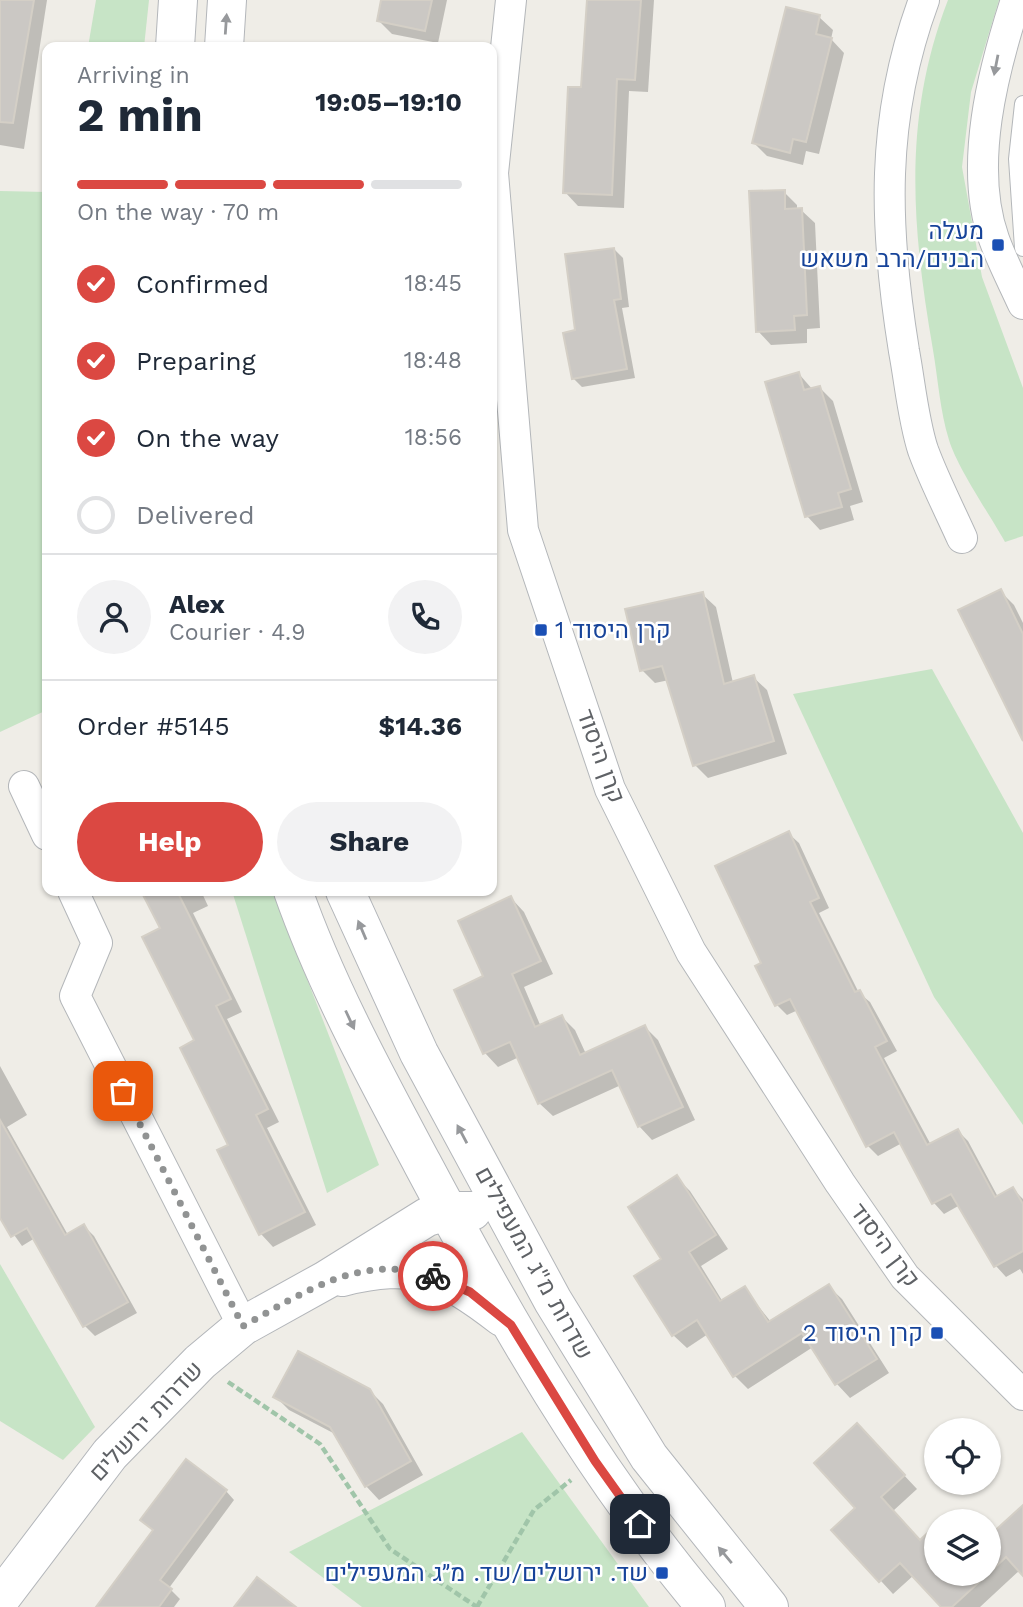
<!DOCTYPE html>
<html lang="en">
<head>
<meta charset="utf-8">
<style>
	body { margin:0; font-family:"Work Sans",Heebo,sans-serif; background:#f2f2f3; color:#1f2937; height:100vh; display:flex; flex-direction:column; font-size:26px; white-space:nowrap }
	* { box-sizing:border-box; margin:0 }
	p { font-size:23px; color:#747a83 }
	.icon { flex:none; width:38px; height:38px; fill:none; stroke:currentColor; stroke-width:2; stroke-linecap:round; stroke-linejoin:round }
	.map { position:relative; flex:1; overflow:hidden }
	.panel { position:absolute; left:42px; top:42px; width:455px; height:854px; display:flex; flex-direction:column; background:#fff; border-radius:14px; box-shadow:0 2px 5px #0004 }
	.panel>* { flex:none }
	.controls { position:absolute; left:924px; top:1418px; display:grid; gap:14px }
	.controls a { display:grid; place-items:center; width:77px; height:77px; border-radius:50%; background:#fff; box-shadow:0 2px 5px #0004; font-size:35px }
	.pin { position:absolute; display:grid; place-items:center; width:60px; height:60px; color:#fff; margin:-30px; border-radius:14px; box-shadow:0 4px 10px #0006 }
	.courier { position:absolute; display:grid; place-items:center; width:70px; height:70px; margin:-35px; border:5px solid #db4842; border-radius:50%; background:#fff; color:#222; box-shadow:0 2px 9px #0007 }
	.overview em { font-style:normal; font-weight:700 }
	.overview div { display:flex; flex-direction:column-reverse }
	.overview { display:flex; align-items:center; justify-content:space-between; height:119px; padding:0 35px }
	h1 { font-size:46px; font-weight:700; line-height:52px }
	.bar { display:grid; grid-template-columns:repeat(4,1fr); gap:10px 7px; align-content:center; height:84px; padding:0 35px }
	.bar i { height:9px; border-radius:5px; background:#e0e1e3 }
	.bar .current { background:#db4842 }
	.bar p { grid-column:span 4 }
	.line { display:flex; align-items:center; gap:18px; padding:0 35px; border-top:2px solid #e0e1e3 }
	.line div { flex:1 }
	.round { display:grid; place-items:center; flex:none; width:74px; height:74px; border-radius:37px; background:#f2f2f3 }
	ol { padding:0 35px; list-style:none }
	li { display:flex; align-items:center; gap:21px; height:77px }
	li p { margin-inline-start:auto }
	li .icon { padding:7px; border-radius:50%; background:#db4842; color:#fff; stroke-width:4 }
	li:last-child { color:#747a83 }
	li i { width:38px; height:38px; border:4px solid #e0e1e3; border-radius:50% }
	.button { display:flex; gap:14px; margin-top:auto; padding:14px 35px }
	.button a { flex:1; height:80px; border-radius:42px; background:#db4842; color:#fff; font-size:28px; font-weight:700; line-height:80px; text-align:center }
	.button a+a { background:#f2f2f3; color:#1f2937 }
	.map>svg:first-child { display:block }
	.green { fill:#c7e4c6 }
	.shadow { fill:#0003 }
	.building { fill:#cbc8c4; stroke:#d4cfc6; stroke-width:2 }
	.lines { fill:none; stroke-linecap:round; stroke-linejoin:round }
	.lane-casing { stroke:#b4b7ba; stroke-width:18 }
	.street-casing { stroke:#b4b7ba; stroke-width:32 }
	.secondary-casing { stroke:#b3b6ba; stroke-width:40 }
	.path { stroke:#a0c5a9; stroke-width:4.5; stroke-dasharray:7 3.5; stroke-linecap:butt }
	.lane { stroke:#fff; stroke-width:16 }
	.street { stroke:#fff; stroke-width:30 }
	.secondary { stroke:#fff; stroke-width:38 }
	.oneway { fill:#97999c }
	.done { stroke:#919393; stroke-width:7; stroke-dasharray:0 12.6 }
	.route { stroke:#db4842; stroke-width:9 }
	.transit-dot { fill:#1a4fb4; stroke:#fff; stroke-width:2.5 }
	.labels { text-anchor:middle; dominant-baseline:central; stroke-width:5; stroke-linejoin:round; paint-order:stroke }
	.transit-label { font-size:24px; fill:#164399; stroke:#fff; text-anchor:end }
	.street-label { font-size:24px; fill:#5f6266; stroke:#fff }
</style>
</head>
<body>
<div class="map">
<svg width="1023" height="1607" viewBox="0 0 1023 1607">
	<rect width="100%" height="100%" fill="#efede7"/>
	<g class="green">
		<path d="M96,0H149L144,47H88Z"/>
		<path d="M948,0H999L971,92L962,167L982,277L1023,388V536L1005,542C990,515 957,467 949,440C940,411 938,379 933,350C912,228 902,119 948,0Z"/>
		<path d="M0,191L47,192V710L0,732Z"/>
		<path d="M932,669L1023,833V1125L934,997L793,694Z"/>
		<path d="M232,891H273L379,1165L327,1193Z"/>
		<path d="M0,1264L95,1427L63,1460L0,1421Z"/>
		<path d="M522,1432L649,1607H362L289,1552Z"/>
	</g>
	<g class="shadow">
		<path d="M0,0H47L24,149L0,145Z"/>
		<path d="M383,0H447L438,43L392,34L378,20Z"/>
		<path d="M589,0H654L648,92L629,91L624,208L578,206L565,192L583,89Z"/>
		<path d="M819,17L833,30L831,39L844,53L819,154L806,151L803,165L767,156L754,143Z"/>
		<path d="M784,192L797,205V210H801L815,223L820,328L807,329V343L771,345L758,331Z"/>
		<path d="M614,249L623,258L629,307L622,308L635,378L582,387L573,378L577,332Z"/>
		<path d="M799,374L813,390L820,388L833,401L863,502L850,506L854,520L820,530L807,516Z"/>
		<path d="M1001,592L1014,605L1023,623V737Z"/>
		<path d="M702,594L716,607L733,683L753,677L767,690L787,754L708,778L695,765L669,680L655,683L642,670Z"/>
		<path d="M788,833L799,843L829,908L819,913L859,993L870,1002L897,1051L884,1058L931,1145L958,1131L968,1141L998,1197L1013,1189L1023,1199V1274L1020,1269L1006,1277L996,1266L960,1205L944,1214L934,1203L902,1143L878,1156L868,1146L798,1010L787,1015L777,1005L763,964Z"/>
		<path d="M143,891H201L208,906L193,913L242,1012L227,1019L279,1122L267,1128L316,1225L273,1247L261,1234L163,929Z"/>
		<path d="M511,898L524,912L553,974L524,987L541,1027L562,1017L575,1030L586,1054L645,1027L658,1040L695,1120L652,1140L639,1126L621,1085L553,1116L539,1103L519,1057L498,1067L485,1053L456,991L486,977Z"/>
		<path d="M0,1066L27,1115L7,1127L68,1235L84,1226L94,1236L137,1313L95,1336L85,1326L35,1238L22,1246L0,1215Z"/>
		<path d="M677,1178L690,1191L728,1249L701,1266L723,1302L744,1288L771,1322L828,1286L842,1299L889,1373L850,1398L837,1384L813,1347L748,1389L735,1376L708,1334L687,1348L673,1335L664,1259Z"/>
		<path d="M369,1390L383,1404L423,1475L379,1500L366,1486L337,1435L289,1410L276,1397Z"/>
		<path d="M870,1439L917,1489L893,1511L921,1542L936,1528V1573H989V1539L1023,1507V1573L1020,1570L980,1607H944L914,1575L893,1594L834,1530L858,1508Z"/>
		<path d="M226,1491L234,1500L169,1588L180,1599L174,1607H99L154,1531L142,1520Z"/>
	</g>
	<g class="building">
		<path d="M0,0H34L13,123L0,122Z"/>
		<path d="M381,0H432L425,31L377,21Z"/>
		<path d="M587,0H641L635,80L617,79L612,195L563,193L568,87H581Z"/>
		<path d="M786,7L820,15L816,34L832,38L806,142L793,139L790,153L752,143Z"/>
		<path d="M785,190V209L802,208L807,315L794,316L795,330L756,332L749,191Z"/>
		<path d="M614,248L621,299L614,300L627,369L572,379L563,333L575,330L565,254Z"/>
		<path d="M799,372L804,390L820,386L851,489L838,493L842,507L805,517L765,382Z"/>
		<path d="M1001,589L1023,634V741L958,610Z"/>
		<path d="M703,592L724,684L754,675L774,741L693,766L662,666L640,671L625,609Z"/>
		<path d="M789,831L819,898L810,902L855,992L860,990L887,1041L875,1047L927,1145L958,1129L995,1197L1013,1187L1023,1204V1251L994,1267L951,1194L932,1204L894,1132L866,1147L790,999L775,1006L755,966L761,963L715,866Z"/>
		<path d="M141,891H177L231,999L216,1006L268,1109L256,1115L305,1212L259,1235L217,1150L228,1145L180,1048L194,1040L142,937L160,928Z"/>
		<path d="M511,896L541,961L512,974L535,1027L562,1015L580,1055L645,1025L683,1107L638,1127L612,1070L538,1104L510,1042L483,1054L454,990L483,976L458,921Z"/>
		<path d="M0,1120L65,1235L84,1224L128,1302L83,1327L27,1228L11,1237L0,1218Z"/>
		<path d="M677,1175L716,1235L689,1252L720,1301L745,1286L768,1322L829,1284L877,1359L835,1385L802,1333L733,1377L697,1320L672,1336L634,1276L661,1259L628,1207Z"/>
		<path d="M298,1351L370,1389L411,1461L365,1487L330,1427L273,1397Z"/>
		<path d="M857,1423L905,1475L881,1497L920,1540L936,1525V1573H989L952,1607H941L900,1563L879,1582L831,1530L855,1508L814,1463Z"/>
		<path d="M186,1459L227,1490L160,1580L172,1589L159,1607H96L153,1530L140,1520Z"/>
		<path d="M1023,1505V1576L1006,1557L989,1573V1536Z"/>
		<path d="M257,1577L296,1607H234Z"/>
	</g>
	<g class="lines">
		<g class="lane-casing">
			<path id="lane" d="M1023,104L1017,159L1023,248"/>
		</g>
		<g class="street-casing">
			<g id="street">
				<path d="M511,0L493,173L523,530L610,789L691,952L840,1183L905,1277L1023,1395"/>
				<path d="M924,0C880,119 884,227 904,351C910,383 913,419 923,450C934,480 949,509 962,538"/>
				<path d="M1016,0C993,71 968,166 994,239C1002,261 1013,282 1023,304"/>
				<path d="M24,786L47,835"/>
				<path d="M73,891L97,943L75,996L243,1326"/>
			</g>
		</g>
		<g class="secondary-casing">
			<g id="secondary">
				<path d="M175,47L178,0"/>
				<path d="M224,47L227,0"/>
				<path d="M293,891C326,985 375,1075 422,1163C505,1319 592,1472 706,1607"/>
				<path d="M345,891L419,1053L553,1301L649,1457L769,1607"/>
				<path d="M342,1277C414,1259 444,1272 502,1317"/>
				<path d="M0,1599L110,1454L200,1362L243,1326L326,1280L427,1217L447,1211H472"/>
			</g>
		</g>
		<g class="path">
			<path d="M228,1382L320,1444L390,1549L477,1607"/>
			<path d="M477,1607L534,1510L571,1480"/>
		</g>
		<use href="#lane" class="lane"/>
		<use href="#street" class="street"/>
		<use href="#secondary" class="secondary"/>
	</g>
	<defs><path id="oneway-solid" d="M-6-.8H1V-3.2L6.5 0L1 3.2V.8H-6Z" transform="scale(1.75)"/></defs>
	<g class="oneway">
		<use href="#oneway-solid" transform="translate(226 24) rotate(-86)"/>
		<use href="#oneway-solid" transform="translate(996 65) rotate(101)"/>
		<use href="#oneway-solid" transform="translate(362 930) rotate(-113)"/>
		<use href="#oneway-solid" transform="translate(350 1020) rotate(65)"/>
		<use href="#oneway-solid" transform="translate(462 1134) rotate(-118)"/>
		<use href="#oneway-solid" transform="translate(725 1555) rotate(-130)"/>
	</g>
	<g class="lines">
		<path class="done" d="M123,1091L243,1326C305,1292 360,1253 433,1276"/>
		<path class="route" d="M433,1276L470,1292L511,1325L595,1461L640,1524"/>
	</g>
	<g class="transit-dot">
		<rect x="991" y="238" width="14" height="14" rx="3.5"/>
		<rect x="534" y="623" width="14" height="14" rx="3.5"/>
		<rect x="930" y="1326" width="14" height="14" rx="3.5"/>
		<rect x="655" y="1566" width="14" height="14" rx="3.5"/>
	</g>
	<g class="labels">
		<g class="transit-label">
			<text x="984" y="231">מעלה<tspan x="984" dy="28">הבנים/הרב משאש</tspan></text>
			<text x="555" y="630" text-anchor="start">קרן היסוד 1</text>
			<text x="923" y="1333">קרן היסוד 2</text>
			<text x="648" y="1573">שד. ירושלים/שד. מ״ג המעפילים</text>
		</g>
		<g class="street-label">
			<text transform="translate(601 756) rotate(70)">קרן היסוד</text>
			<text transform="translate(885 1245) rotate(53)">קרן היסוד</text>
			<text transform="translate(534 1263) rotate(61)">שדרות מ"ג המעפילים</text>
			<text transform="translate(146 1421) rotate(-47)">שדרות ירושלים</text>
		</g>
	</g>
</svg>
<div class="controls">
<a><svg class="icon" aria-label="locate" viewBox="0 0 24 24"><circle cx="12" cy="12" r="6"/><path d="M12 2v4M12 18v4M2 12h4M18 12h4"/></svg></a>
<a><svg class="icon" aria-label="layers" viewBox="0 0 24 24"><path d="M12 4l9 5-9 5-9-5zM3 14l9 5 9-5"/></svg></a>
</div>
<div class="pin" style="left:123px;top:1091px;background:#ea580c"><svg class="icon" aria-label="bag" viewBox="0 0 24 24"><path d="M5 8h14l-1 12H6zM9 8a3 3 0 0 1 6 0"/></svg></div>
<div class="pin" style="left:640px;top:1524px;background:#1f2937"><svg class="icon" aria-label="home" viewBox="0 0 24 24"><path d="M3 11l9-7 9 7M6 9v11h12V9"/></svg></div>
<div class="courier" style="left:433px;top:1276px"><svg class="icon" aria-label="bike" viewBox="0 0 24 24"><circle cx="6" cy="16" r="4"/><circle cx="18" cy="16" r="4"/><path d="M6 16l4-8h5l3 8M10 8l3 8H6M13 5h3"/></svg></div>
<section class="panel">
<div class="overview"><div><h1>2 min</h1><p>Arriving in</p></div><em>19:05–19:10</em></div>
<div class="bar"><i class="current"></i><i class="current"></i><i class="current"></i><i></i><p>On the way · 70 m</p></div>
<ol>
<li><svg class="icon" aria-label="check" viewBox="0 0 24 24"><path d="M5 12l5 5 9-10"/></svg>Confirmed<p>18:45</p></li>
<li><svg class="icon" aria-label="check" viewBox="0 0 24 24"><path d="M5 12l5 5 9-10"/></svg>Preparing<p>18:48</p></li>
<li><svg class="icon" aria-label="check" viewBox="0 0 24 24"><path d="M5 12l5 5 9-10"/></svg>On the way<p>18:56</p></li>
<li><i></i>Delivered</li>
</ol>
<div class="line" style="height:126px"><a class="round"><svg class="icon" aria-label="person" viewBox="0 0 24 24"><circle cx="12" cy="8" r="4"/><path d="M4 21q1-7 8-7t8 7"/></svg></a><div><b>Alex</b><p>Courier · 4.9</p></div><a class="round"><svg class="icon" aria-label="phone" viewBox="0 0 24 24"><path d="M5 4h4l2 5-3 2q2 4 5 5l2-3 5 2v4C11 20 4 13 5 4z"/></svg></a></div>
<div class="line" style="height:91px"><div>Order #5145</div><b>$14.36</b></div>
<div class="button"><a>Help</a><a>Share</a></div>
</section>
</div>
</body>
</html>
